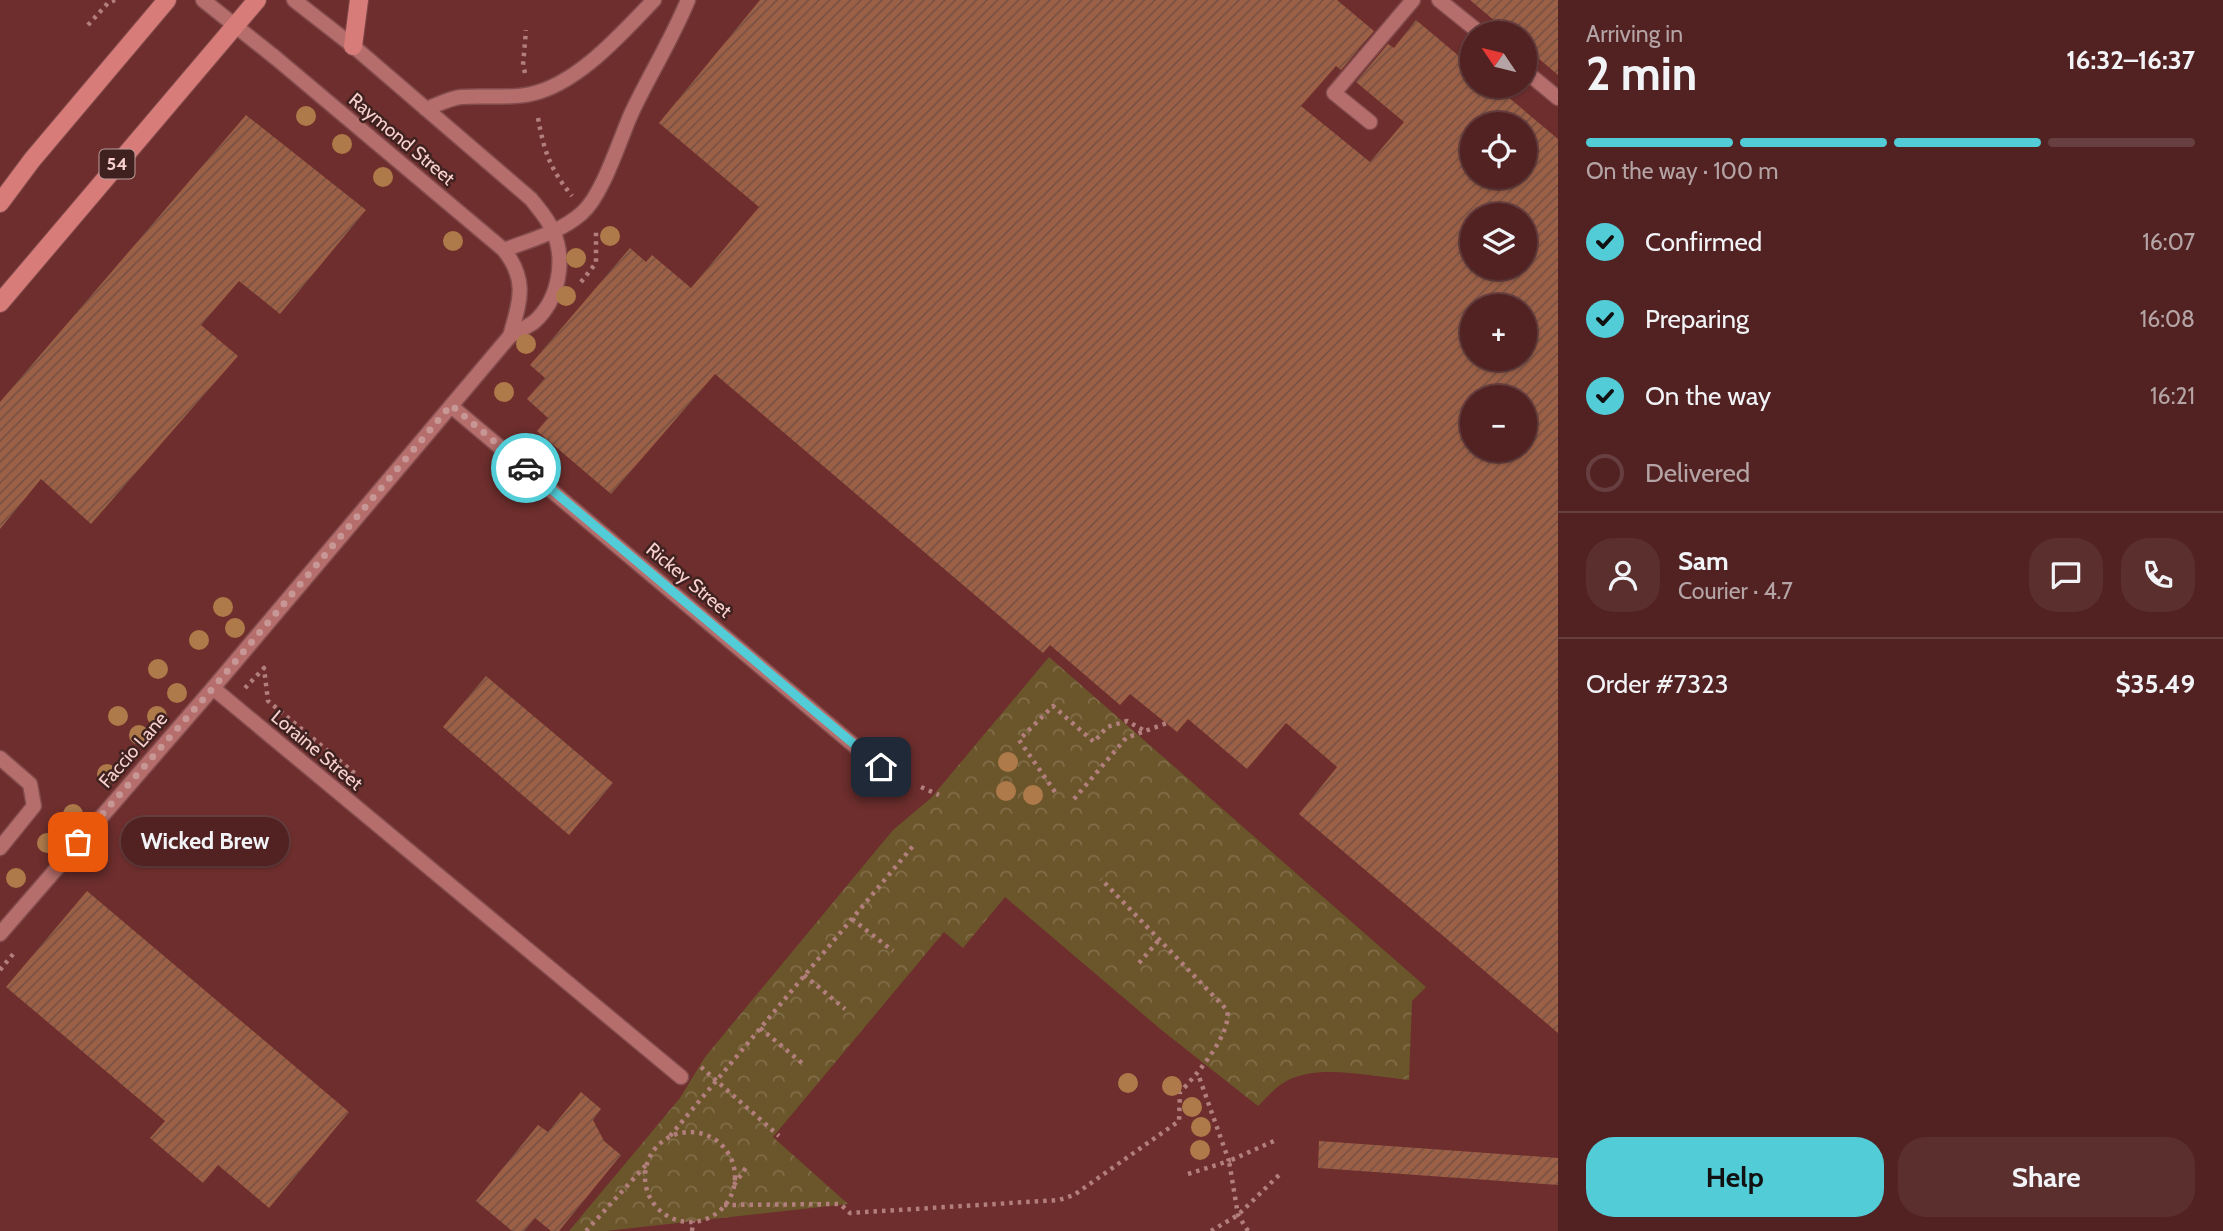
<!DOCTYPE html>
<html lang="en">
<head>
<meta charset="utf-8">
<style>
	body { margin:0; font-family:Cabin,sans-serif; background:#5c2f2f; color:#f1f3f6; height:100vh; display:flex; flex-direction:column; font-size:26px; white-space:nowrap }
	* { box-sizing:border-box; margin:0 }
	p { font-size:23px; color:#b5a4a5 }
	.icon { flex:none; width:38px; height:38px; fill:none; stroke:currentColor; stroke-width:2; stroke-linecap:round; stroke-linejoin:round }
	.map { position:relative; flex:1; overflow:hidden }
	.drawer { display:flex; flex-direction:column; background:#522222; width:665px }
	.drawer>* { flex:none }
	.needle { width:46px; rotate:305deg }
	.fabs { position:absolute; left:1460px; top:21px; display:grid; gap:14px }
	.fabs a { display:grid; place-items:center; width:77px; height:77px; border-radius:50%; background:#522222; box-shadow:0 2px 5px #0004,0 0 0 2px #683f40; font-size:35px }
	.pin { position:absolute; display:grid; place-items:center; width:60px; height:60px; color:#fff; margin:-30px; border-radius:14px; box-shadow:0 4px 10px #0006 }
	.courier { position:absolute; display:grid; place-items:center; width:70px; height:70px; margin:-35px; border:5px solid #52ccd6; border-radius:50%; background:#fff; color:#222; box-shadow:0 2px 9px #0007 }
	.bubble { position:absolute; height:49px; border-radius:24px; background:#522222; box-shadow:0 2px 5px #0004,0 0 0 2px #683f40; font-size:23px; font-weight:700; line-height:49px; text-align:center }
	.overview em { font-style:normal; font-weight:700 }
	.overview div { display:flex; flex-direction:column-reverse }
	.overview { display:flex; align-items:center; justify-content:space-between; height:119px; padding:0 28px }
	h1 { font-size:46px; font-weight:700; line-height:52px }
	.bar { display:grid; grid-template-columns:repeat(4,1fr); gap:10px 7px; align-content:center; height:84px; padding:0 28px }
	.bar i { height:9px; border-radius:5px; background:#683f40 }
	.bar .current { background:#52ccd6 }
	.bar p { grid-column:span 4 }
	.line { display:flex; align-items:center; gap:18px; padding:0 28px; border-top:2px solid #683f40 }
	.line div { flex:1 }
	.round { display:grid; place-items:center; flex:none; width:74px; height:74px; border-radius:28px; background:#5c2f2f }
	ol { padding:0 28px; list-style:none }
	li { display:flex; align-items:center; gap:21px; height:77px }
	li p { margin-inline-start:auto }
	li .icon { padding:7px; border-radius:50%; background:#52ccd6; color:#111; stroke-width:4 }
	li:last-child { color:#b5a4a5 }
	li i { width:38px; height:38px; border:4px solid #683f40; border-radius:50% }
	.cta { display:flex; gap:14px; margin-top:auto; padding:14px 28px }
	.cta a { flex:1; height:80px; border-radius:28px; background:#52ccd6; color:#111; font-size:28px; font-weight:700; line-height:80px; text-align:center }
	.cta a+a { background:#5c2f2f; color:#f1f3f6 }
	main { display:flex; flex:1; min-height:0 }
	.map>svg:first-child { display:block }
	.park { fill:url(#park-crowns) }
	.building { fill:url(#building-hatch); fill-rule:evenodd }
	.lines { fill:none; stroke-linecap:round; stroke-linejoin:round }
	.service-casing { stroke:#824b4c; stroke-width:17 }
	.minor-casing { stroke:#824b4c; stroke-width:17 }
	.primary-casing { stroke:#824b4c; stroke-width:20 }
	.path { stroke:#b27f7d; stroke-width:4.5; stroke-dasharray:3.5 5; stroke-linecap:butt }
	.service { stroke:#b56e6b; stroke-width:14 }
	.minor { stroke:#b56e6b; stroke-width:14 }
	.primary { stroke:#d87c79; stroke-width:18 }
	.tree { fill:#ae7a4a }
	.done { stroke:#c79795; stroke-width:7; stroke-dasharray:0 12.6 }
	.route { stroke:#52ccd6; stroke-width:9 }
	.labels { text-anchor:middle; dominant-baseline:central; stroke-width:5; stroke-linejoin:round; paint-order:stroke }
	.shield { fill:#3f2220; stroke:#c09c99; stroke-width:2 }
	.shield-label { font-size:18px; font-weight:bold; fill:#f8d0cd }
	.street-label { font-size:19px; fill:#f8d0cd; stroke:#3f2220 }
</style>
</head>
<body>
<main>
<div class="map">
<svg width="1558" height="1231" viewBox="0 0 1558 1231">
	<defs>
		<pattern id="park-crowns" width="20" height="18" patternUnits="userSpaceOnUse" patternTransform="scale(1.75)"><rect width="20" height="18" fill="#6b562b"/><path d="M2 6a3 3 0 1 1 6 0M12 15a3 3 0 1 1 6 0" fill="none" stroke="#816d49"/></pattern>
		<pattern id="building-hatch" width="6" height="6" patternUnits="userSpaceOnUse" patternTransform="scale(1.75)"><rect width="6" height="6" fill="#9c6047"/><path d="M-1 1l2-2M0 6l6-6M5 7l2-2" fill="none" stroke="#775143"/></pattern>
	</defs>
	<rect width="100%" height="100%" fill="#6d2e2d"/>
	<path class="park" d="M1049,657L1426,987L1412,1001L1409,1080C1375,1077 1325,1065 1293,1078C1279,1083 1268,1096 1258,1106L1164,1032L1005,897L963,948L944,932L773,1137L848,1204L606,1231H569L680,1098L705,1057L893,830L931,798Z"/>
	<g class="building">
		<path d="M760,0H1337L1374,31L1341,70L1336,66L1301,106L1370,162L1404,122L1356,82L1388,44L1394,48L1416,20L1472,67V86H1495L1558,139V1033L1299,814L1337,767L1286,723L1247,769L1188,719L1177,732L1130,694L1120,705L1050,645L1043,653L715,374L611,494L537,431L548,418L527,399L545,378L530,365L630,248L646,262L652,255L691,288L759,207L659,123ZM1472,124H1524V177H1472ZM1472,215H1524V268H1472ZM1472,306H1524V359H1472ZM1472,397H1524V450H1472Z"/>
		<path d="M1470,0H1558V75L1524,46V33H1509Z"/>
		<path d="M246,115L366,210L280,314L239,281L201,325L238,356L91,524L41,479L0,529V402Z"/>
		<path d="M486,676L613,783L569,835L443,727Z"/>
		<path d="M87,891L349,1112L269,1208L218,1165L203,1183L150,1138L165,1121L6,987Z"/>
		<path d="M581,1092L601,1109L593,1120L604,1141L621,1155L559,1231H551L535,1218L524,1231H512L476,1201L538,1125L548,1132Z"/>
		<path d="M1319,1141L1558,1158V1185L1318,1168Z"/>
	</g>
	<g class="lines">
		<g class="service-casing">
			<g id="service">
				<path d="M1439,0L1480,33"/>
				<path d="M1524,70L1558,98"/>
				<path d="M426,109C437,105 450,98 461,97C485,95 508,99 531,94C578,84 622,33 654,0"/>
				<path d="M1370,122L1334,93L1413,0"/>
				<path d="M504,250C530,240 561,232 582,213C603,195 620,138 632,112C650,74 672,39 688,0"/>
				<path d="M0,758L30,784L34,806L0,848"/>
			</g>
		</g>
		<g class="minor-casing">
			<g id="minor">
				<path d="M203,0L277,59L504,250C528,281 520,301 510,336"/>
				<path d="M294,0L353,46L531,199C539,209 548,219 553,231C566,260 559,300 534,322C527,327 518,331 510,336L213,688L681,1077"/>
				<path d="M451,406L901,785"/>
				<path d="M0,934L213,688"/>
			</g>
		</g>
		<g class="primary-casing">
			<g id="primary">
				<path d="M353,46L359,0"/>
				<path d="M0,203L32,160L167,0"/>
				<path d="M0,303L257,0"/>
			</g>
		</g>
		<g class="path">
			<path d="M88,25L108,3L115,0"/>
			<path d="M525,73L523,65L526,30"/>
			<path d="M538,118C544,151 550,169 572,196"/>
			<path d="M581,282L596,263V229"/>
			<path d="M245,688L264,668L268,701L358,776"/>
			<path d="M921,787L939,795"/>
			<path d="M1055,792L1019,740L1053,706L1094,742L1107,727L1127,721L1145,731"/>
			<path d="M1074,799L1126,738L1167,723"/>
			<path d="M852,919L893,951"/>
			<path d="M1139,963L1159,940"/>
			<path d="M0,970L14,953"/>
			<path d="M804,975L845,1009"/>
			<path d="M760,1028L802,1063"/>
			<path d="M701,1067L779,1136"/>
			<circle cx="690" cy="1177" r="45"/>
			<path d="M670,1136L913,846"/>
			<path d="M1188,1174L1229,1161L1198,1074"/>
			<path d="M734,1185L747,1166"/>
			<path d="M724,1205L840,1204L850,1213L1059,1200L1074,1195L1179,1121L1180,1092C1196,1076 1233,1032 1227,1010L1101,879"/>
			<path d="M586,1231L646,1165"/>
			<path d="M692,1231L693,1221"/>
			<path d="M1211,1231L1238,1215L1279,1175"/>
			<path d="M1248,1231L1238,1215L1229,1161L1274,1141"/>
		</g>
		<use href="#service" class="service"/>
		<use href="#minor" class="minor"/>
		<use href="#primary" class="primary"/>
	</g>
	<g class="tree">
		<circle cx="306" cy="116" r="10"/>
		<circle cx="342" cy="144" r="10"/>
		<circle cx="383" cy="177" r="10"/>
		<circle cx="610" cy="236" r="10"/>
		<circle cx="453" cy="241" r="10"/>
		<circle cx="576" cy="258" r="10"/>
		<circle cx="566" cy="296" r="10"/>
		<circle cx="526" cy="344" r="10"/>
		<circle cx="504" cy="392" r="10"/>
		<circle cx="223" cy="607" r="10"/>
		<circle cx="235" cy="628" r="10"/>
		<circle cx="199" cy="640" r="10"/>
		<circle cx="158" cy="669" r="10"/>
		<circle cx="177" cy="693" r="10"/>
		<circle cx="118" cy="716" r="10"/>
		<circle cx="157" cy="716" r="10"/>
		<circle cx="139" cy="735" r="10"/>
		<circle cx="1008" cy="762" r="10"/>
		<circle cx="107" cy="774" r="10"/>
		<circle cx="1006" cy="791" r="10"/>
		<circle cx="1033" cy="795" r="10"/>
		<circle cx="73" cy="814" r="10"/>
		<circle cx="47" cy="843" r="10"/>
		<circle cx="16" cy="878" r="10"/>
		<circle cx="1128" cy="1083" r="10"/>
		<circle cx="1172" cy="1086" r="10"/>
		<circle cx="1192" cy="1107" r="10"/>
		<circle cx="1201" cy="1127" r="10"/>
		<circle cx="1200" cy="1150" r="10"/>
	</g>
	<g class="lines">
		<path class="done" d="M78,842L213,688L451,405L526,468"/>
		<path class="route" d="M526,468L881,767"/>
	</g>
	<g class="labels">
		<rect class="shield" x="99.5" y="149.5" width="35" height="29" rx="5"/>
		<g class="shield-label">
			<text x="117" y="164">54</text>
		</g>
		<g class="street-label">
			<text transform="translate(402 139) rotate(40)">Raymond Street</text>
			<text transform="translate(689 580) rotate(40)">Rickey Street</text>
			<text transform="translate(133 750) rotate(-49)">Faccio Lane</text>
			<text transform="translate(317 750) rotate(40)">Loraine Street</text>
		</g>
	</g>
</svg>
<div class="fabs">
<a><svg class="needle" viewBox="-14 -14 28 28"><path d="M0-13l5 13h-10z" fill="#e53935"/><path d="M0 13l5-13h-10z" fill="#b5a4a5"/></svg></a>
<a><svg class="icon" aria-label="locate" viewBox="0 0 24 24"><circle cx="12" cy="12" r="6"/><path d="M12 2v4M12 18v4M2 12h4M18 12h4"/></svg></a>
<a><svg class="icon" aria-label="layers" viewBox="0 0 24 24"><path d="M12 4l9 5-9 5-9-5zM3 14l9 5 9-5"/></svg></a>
<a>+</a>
<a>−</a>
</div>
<div class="pin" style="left:78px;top:842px;background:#ea580c"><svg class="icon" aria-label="bag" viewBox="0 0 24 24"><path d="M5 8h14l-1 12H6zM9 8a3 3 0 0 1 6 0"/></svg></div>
<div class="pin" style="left:881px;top:767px;background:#1f2937"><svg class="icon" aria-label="home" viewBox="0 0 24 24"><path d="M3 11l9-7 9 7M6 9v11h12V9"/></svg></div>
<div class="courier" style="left:526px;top:468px"><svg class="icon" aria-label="car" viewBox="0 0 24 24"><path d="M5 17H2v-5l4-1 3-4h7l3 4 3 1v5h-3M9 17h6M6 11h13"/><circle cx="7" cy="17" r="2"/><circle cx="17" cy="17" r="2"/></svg></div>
<div class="bubble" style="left:121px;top:817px;width:168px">Wicked Brew</div>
</div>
<section class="drawer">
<div class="overview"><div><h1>2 min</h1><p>Arriving in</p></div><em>16:32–16:37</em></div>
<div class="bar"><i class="current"></i><i class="current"></i><i class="current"></i><i></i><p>On the way · 100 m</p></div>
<ol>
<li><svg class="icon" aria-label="check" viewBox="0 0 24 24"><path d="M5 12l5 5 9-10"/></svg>Confirmed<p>16:07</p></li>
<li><svg class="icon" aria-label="check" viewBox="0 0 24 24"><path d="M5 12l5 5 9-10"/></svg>Preparing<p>16:08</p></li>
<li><svg class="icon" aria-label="check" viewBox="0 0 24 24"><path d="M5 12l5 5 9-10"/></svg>On the way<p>16:21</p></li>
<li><i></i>Delivered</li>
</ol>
<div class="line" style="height:126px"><a class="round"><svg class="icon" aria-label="person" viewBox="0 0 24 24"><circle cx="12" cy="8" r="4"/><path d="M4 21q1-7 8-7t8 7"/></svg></a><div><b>Sam</b><p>Courier · 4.7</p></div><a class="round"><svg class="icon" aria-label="chat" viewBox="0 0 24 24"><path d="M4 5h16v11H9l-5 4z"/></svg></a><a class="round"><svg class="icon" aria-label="phone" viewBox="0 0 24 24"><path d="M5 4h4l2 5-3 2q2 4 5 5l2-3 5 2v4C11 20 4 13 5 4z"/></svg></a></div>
<div class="line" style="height:91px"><div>Order #7323</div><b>$35.49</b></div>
<div class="cta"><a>Help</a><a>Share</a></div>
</section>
</main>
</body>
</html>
